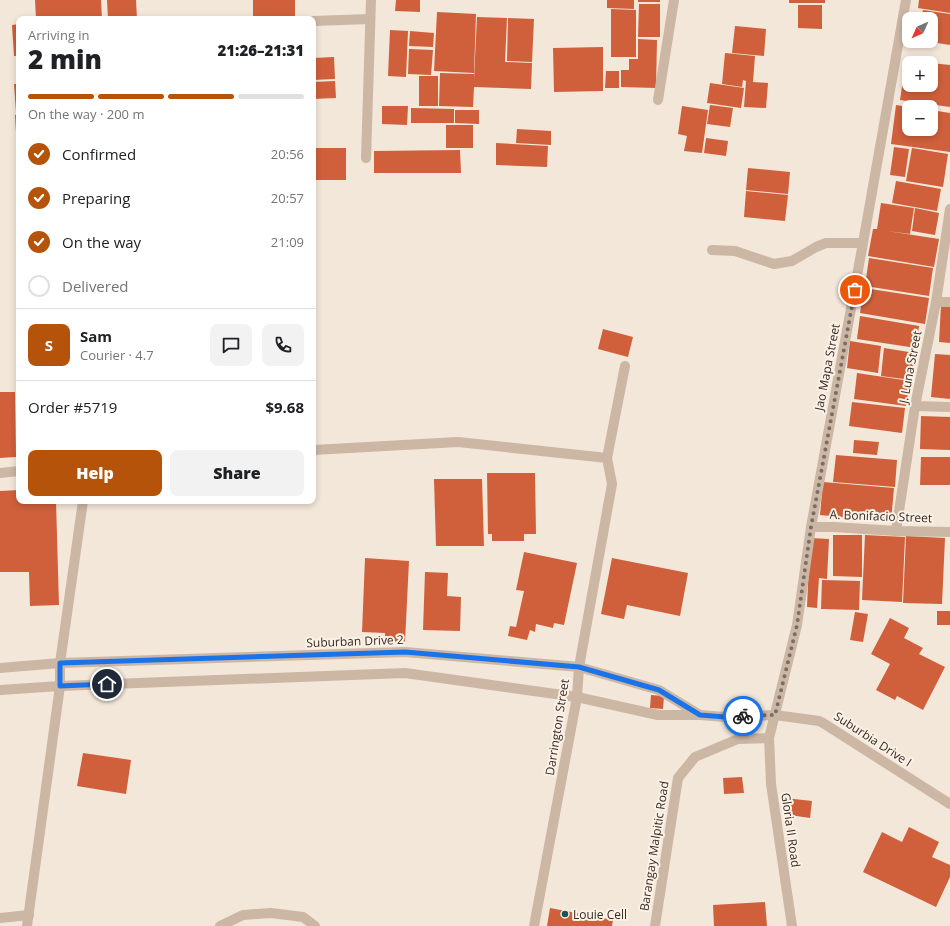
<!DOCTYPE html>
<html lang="en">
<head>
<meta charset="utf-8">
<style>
	body { margin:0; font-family:"Open Sans",sans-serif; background:#f2f2f2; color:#202124; height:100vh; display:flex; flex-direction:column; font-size:15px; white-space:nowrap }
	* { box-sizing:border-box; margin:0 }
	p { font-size:13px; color:#757577 }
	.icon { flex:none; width:22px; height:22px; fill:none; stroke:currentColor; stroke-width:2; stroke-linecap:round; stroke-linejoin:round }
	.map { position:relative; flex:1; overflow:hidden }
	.panel { position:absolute; left:16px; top:16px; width:300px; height:488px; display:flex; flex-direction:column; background:#fff; border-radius:8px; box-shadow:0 2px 6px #0003 }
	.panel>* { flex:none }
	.needle { width:26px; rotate:225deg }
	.tools { position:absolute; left:902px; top:12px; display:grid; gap:8px }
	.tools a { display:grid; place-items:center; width:36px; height:36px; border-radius:8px; background:#fff; box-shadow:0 2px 6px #0003; font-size:20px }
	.pin { position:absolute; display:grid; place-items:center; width:34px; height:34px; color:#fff; margin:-17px; border:2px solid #fff; border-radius:50%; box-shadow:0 1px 4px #0007 }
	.courier { position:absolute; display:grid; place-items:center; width:40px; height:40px; margin:-20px; border:3px solid #1a73e8; border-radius:50%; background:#fff; color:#222; box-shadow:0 1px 5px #0007 }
	.headline em { font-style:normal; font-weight:800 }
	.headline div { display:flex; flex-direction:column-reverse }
	.headline { display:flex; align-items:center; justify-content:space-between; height:68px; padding:0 12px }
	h1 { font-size:26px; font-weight:800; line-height:30px }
	.bar { display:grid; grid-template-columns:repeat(4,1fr); gap:6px 4px; align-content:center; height:48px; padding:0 12px }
	.bar i { height:5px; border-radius:3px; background:#e0e0e0 }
	.bar .current { background:#b45309 }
	.bar p { grid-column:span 4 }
	.line { display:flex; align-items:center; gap:10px; padding:0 12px; border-top:1px solid #e0e0e0 }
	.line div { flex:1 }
	.round { display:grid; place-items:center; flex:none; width:42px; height:42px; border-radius:8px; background:#f2f2f2 }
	ol { padding:0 12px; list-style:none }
	li { display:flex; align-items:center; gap:12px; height:44px }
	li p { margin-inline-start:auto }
	li .icon { padding:4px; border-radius:50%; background:#b45309; color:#fff; stroke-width:4 }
	li:last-child { color:#757577 }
	li i { width:22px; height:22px; border:2px solid #e0e0e0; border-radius:50% }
	.cta { display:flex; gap:8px; margin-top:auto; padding:8px 12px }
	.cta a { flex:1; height:46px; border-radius:8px; background:#b45309; color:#fff; font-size:16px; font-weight:800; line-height:46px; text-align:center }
	.cta a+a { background:#f2f2f2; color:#202124 }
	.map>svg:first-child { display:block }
	.building { fill:#cf603b }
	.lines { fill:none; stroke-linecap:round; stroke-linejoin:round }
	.minor { stroke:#ccb6a4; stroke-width:10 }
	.done { stroke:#796d65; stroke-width:4; stroke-dasharray:0 7.2 }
	.route { stroke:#1a73e8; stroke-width:5 }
	.poi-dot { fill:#19565b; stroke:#fbf1e5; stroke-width:1.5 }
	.labels { text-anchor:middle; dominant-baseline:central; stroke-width:4; stroke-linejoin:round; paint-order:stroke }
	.street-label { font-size:12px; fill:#372b26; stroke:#fbf1e5 }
	.poi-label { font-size:12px; fill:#372b26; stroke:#fbf1e5; text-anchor:start }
</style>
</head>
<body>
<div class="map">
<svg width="950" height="926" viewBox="0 0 950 926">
	<rect width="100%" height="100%" fill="#f3e7d9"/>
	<g class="building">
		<path d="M35,0H101L102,19H36Z"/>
		<path d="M107,0H136L137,19H108Z"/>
		<rect x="253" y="0" width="42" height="17"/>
		<path d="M396,0H420V12L395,11Z"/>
		<path d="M607,0H634V9L607,8Z"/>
		<rect x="638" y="0" width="22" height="2"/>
		<rect x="789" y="0" width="36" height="3"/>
		<path d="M919,0H950V13L918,8Z"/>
		<path d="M639,4H660V37H638Z"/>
		<path d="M798,5H822V29L798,28Z"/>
		<path d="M611,9L636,10V57H611Z"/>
		<path d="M923,10L950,14V45L931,42V19H921Z"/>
		<path d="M437,12L476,14L474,73L434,71Z"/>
		<path d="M477,17L507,18L505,62L532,63L531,89L474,87L473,107L439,106L440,73L474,74V79Z"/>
		<path d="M508,18L534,19L532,62L507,61Z"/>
		<path d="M19,24V56H14L12,25Z"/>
		<path d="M735,26L766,29L764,56L732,53Z"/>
		<path d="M390,30L408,31L406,77L388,76Z"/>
		<path d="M410,31L434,33L433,47L409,46Z"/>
		<path d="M638,39L657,40L656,88L621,87V70H629V59H638Z"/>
		<path d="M603,47V91L554,92L553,48Z"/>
		<path d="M409,49L433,50L431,75L408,74Z"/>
		<path d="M725,53L755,56L753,82L768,83L766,108L744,107L746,81L743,80L742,87L722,84Z"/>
		<path d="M334,57L335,79L313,80V58Z"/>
		<path d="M906,59L927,62L909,63V85H931V63L950,65V107L900,100Z"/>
		<path d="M606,71H619V88H605Z"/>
		<rect x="419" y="76" width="19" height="30"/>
		<path d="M335,81L336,98L313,99V82Z"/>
		<path d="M710,83L744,88L741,108L707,103Z"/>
		<path d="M14,84H19V112H16Z"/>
		<path d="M710,105L733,108L730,127L707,124Z"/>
		<path d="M896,105L909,107V129H931V110L950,113V152L891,144Z"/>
		<path d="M382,106H408L407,125L382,124Z"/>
		<path d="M682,106L708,110L702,153L684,151L687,136L678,134Z"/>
		<path d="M411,108L454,109V123H411Z"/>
		<path d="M455,110H479V124L455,123Z"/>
		<path d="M19,114V150H17L15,115Z"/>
		<rect x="446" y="125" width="27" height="23"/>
		<path d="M517,129L551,131V145L516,143Z"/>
		<path d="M706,138L728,141L726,156L704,153Z"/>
		<path d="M496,143L548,146L547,167L496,165Z"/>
		<path d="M894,147L909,149L905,177L890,175Z"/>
		<rect x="314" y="148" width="32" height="32"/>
		<path d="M912,148L948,154L943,187L906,181Z"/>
		<path d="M460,150L461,173H374V151Z"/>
		<path d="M748,168L790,172L788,194L746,190Z"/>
		<path d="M896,181L941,189L937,211L892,203Z"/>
		<path d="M746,191L788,195L785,221L744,217Z"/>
		<path d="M881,203L914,208L910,234L887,231L939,239L934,267L868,256L873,229H877Z"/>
		<path d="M915,208L939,213L935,235L912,231Z"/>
		<path d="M869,258L933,268L929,296L865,286Z"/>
		<path d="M864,288L929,298L925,324L860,313Z"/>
		<path d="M941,305L950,306V343L939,342Z"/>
		<path d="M860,316L919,326L916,348L857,339Z"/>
		<path d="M603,329L633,337L628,357L598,349Z"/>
		<path d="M850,341L881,346L878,373L847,368Z"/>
		<path d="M884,348L915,353L911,380L881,376Z"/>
		<path d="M935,354L950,355V399L931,397Z"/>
		<path d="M857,373L910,381L906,406L854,399Z"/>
		<path d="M0,392H15L16,457L0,458Z"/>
		<path d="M852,402L905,408L902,433L849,426Z"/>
		<path d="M921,416L950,417V450L920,449Z"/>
		<path d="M854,440L879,442L877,455L853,453Z"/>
		<path d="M836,455L897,460L895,487L833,482Z"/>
		<path d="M921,457H950V485H920Z"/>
		<path d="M487,473H535L536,534H524V541H492V534H488Z"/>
		<path d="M434,479H482L484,546H436Z"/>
		<path d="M823,482L894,488L891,522L820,515Z"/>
		<path d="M19,490V501H56L59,605L30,606L29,572H0V491Z"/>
		<path d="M833,535H862V577L833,576Z"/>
		<path d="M865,535L905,537L902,602L862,600Z"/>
		<path d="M906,536L945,538L942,604L903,603Z"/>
		<path d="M810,538L829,539L827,579L819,578L817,608L807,607Z"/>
		<path d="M524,552L577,563L564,625L554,623L553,628L536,624L535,632L530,630L527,640L508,636L510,626L516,627L524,591L516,590Z"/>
		<path d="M365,558L409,561L405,642L385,641V633L362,632Z"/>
		<path d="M612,558L688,573L680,616L627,605L624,619L601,614Z"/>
		<path d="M425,572L448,573L447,596L461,597L460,631L423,630Z"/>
		<path d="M822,580L860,581L859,610L821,609Z"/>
		<rect x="937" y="611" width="13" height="14"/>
		<path d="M855,612L868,614L863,642L850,640Z"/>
		<path d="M890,618L909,628L904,638L923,648L919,654L945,667L923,710L897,696L895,700L876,690L890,664L871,654Z"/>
		<path d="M651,695L664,696L663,709L650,708Z"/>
		<path d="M83,753L131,760L126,794L77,786Z"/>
		<path d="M742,777L744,793L724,794L723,778Z"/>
		<path d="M785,798L812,801L810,818L783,814Z"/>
		<path d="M909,827L939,842L932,857L950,865V877L936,907L863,872L882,832L902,842Z"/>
		<path d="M765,902L767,926H714L713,905Z"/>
		<path d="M550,908L613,920L612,926H547Z"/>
	</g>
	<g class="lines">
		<g class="minor">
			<path d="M313,21L370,19"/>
			<path d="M658,100L674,0"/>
			<path d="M366,158L371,0"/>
			<path d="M712,250L735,251L774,264L792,261L816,247L826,243H863"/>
			<path d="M936,302H950"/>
			<path d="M915,406L950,407"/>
			<path d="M313,450L458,442L607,458L612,484L579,667L577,697L534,926"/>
			<path d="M607,458L625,366"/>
			<path d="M0,473L19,471"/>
			<path d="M811,527H833L896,531L950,532"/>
			<path d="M896,531L915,406L936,302L950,209"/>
			<path d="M0,668L60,663L405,652L579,667L659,690L700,715"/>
			<path d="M0,690L60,686L405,673L577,697L658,715H700L725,717L775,715L819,721L823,723L950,804"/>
			<path d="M0,918L29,915"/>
			<path d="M27,926L60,686V663L83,501"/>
			<path d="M220,926L243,915L271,913L303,917L315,926"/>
			<path d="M655,926L678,778L695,757L738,739L769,738"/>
			<path d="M792,926L771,784L769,738L797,625L811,527L863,243L906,0"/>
		</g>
	</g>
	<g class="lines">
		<path class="done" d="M743,716L775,715L797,625L811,527L855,290"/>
		<path class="route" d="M107,684L60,686V663L405,652L579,667L659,690L700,715L725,717L743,716"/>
	</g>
	<circle class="poi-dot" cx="565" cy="914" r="4"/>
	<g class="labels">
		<g class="street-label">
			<text transform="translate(827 367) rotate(-79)">Jao Mapa Street</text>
			<text transform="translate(910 367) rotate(-79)">J. Luna Street</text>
			<text transform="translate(881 516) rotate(2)">A. Bonifacio Street</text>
			<text transform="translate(355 641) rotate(-2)">Suburban Drive 2</text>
			<text transform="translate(557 727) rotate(-81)">Darrington Street</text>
			<text transform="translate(873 739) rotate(33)">Suburbia Drive I</text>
			<text transform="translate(791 830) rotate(82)">Gloria II Road</text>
			<text transform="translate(654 846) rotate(-81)">Barangay Malpitic Road</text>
		</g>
		<g class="poi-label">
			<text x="573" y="914">Louie Cell</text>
		</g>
	</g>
</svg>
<div class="tools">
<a><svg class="needle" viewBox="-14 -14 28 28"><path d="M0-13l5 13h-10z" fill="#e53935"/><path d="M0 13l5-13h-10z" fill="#757577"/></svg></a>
<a>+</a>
<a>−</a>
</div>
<div class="pin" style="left:855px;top:290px;background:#ea580c"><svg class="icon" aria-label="bag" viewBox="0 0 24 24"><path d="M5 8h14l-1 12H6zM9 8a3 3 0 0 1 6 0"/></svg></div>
<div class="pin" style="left:107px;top:684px;background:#1f2937"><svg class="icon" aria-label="home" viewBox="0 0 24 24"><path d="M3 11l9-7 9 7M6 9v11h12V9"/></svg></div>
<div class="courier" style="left:743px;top:716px"><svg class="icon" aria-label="bike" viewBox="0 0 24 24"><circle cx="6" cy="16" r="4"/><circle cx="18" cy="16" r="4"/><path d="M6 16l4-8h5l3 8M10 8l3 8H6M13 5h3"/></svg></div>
<section class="panel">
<div class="headline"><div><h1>2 min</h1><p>Arriving in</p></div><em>21:26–21:31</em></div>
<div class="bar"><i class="current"></i><i class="current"></i><i class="current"></i><i></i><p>On the way · 200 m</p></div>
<ol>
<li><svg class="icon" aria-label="check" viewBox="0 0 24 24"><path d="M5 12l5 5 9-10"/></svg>Confirmed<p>20:56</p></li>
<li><svg class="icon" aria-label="check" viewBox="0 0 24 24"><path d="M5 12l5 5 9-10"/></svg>Preparing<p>20:57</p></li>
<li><svg class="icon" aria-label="check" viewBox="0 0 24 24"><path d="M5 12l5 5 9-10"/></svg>On the way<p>21:09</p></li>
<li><i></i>Delivered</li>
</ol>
<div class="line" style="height:72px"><b class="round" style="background:#b45309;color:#fff">S</b><div><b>Sam</b><p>Courier · 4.7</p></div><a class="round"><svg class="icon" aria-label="chat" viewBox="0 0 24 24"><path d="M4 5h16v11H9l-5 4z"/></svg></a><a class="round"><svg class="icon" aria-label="phone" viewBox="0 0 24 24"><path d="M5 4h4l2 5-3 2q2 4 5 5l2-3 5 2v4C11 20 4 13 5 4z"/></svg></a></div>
<div class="line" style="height:52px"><div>Order #5719</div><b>$9.68</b></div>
<div class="cta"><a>Help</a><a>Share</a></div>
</section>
</div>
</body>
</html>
